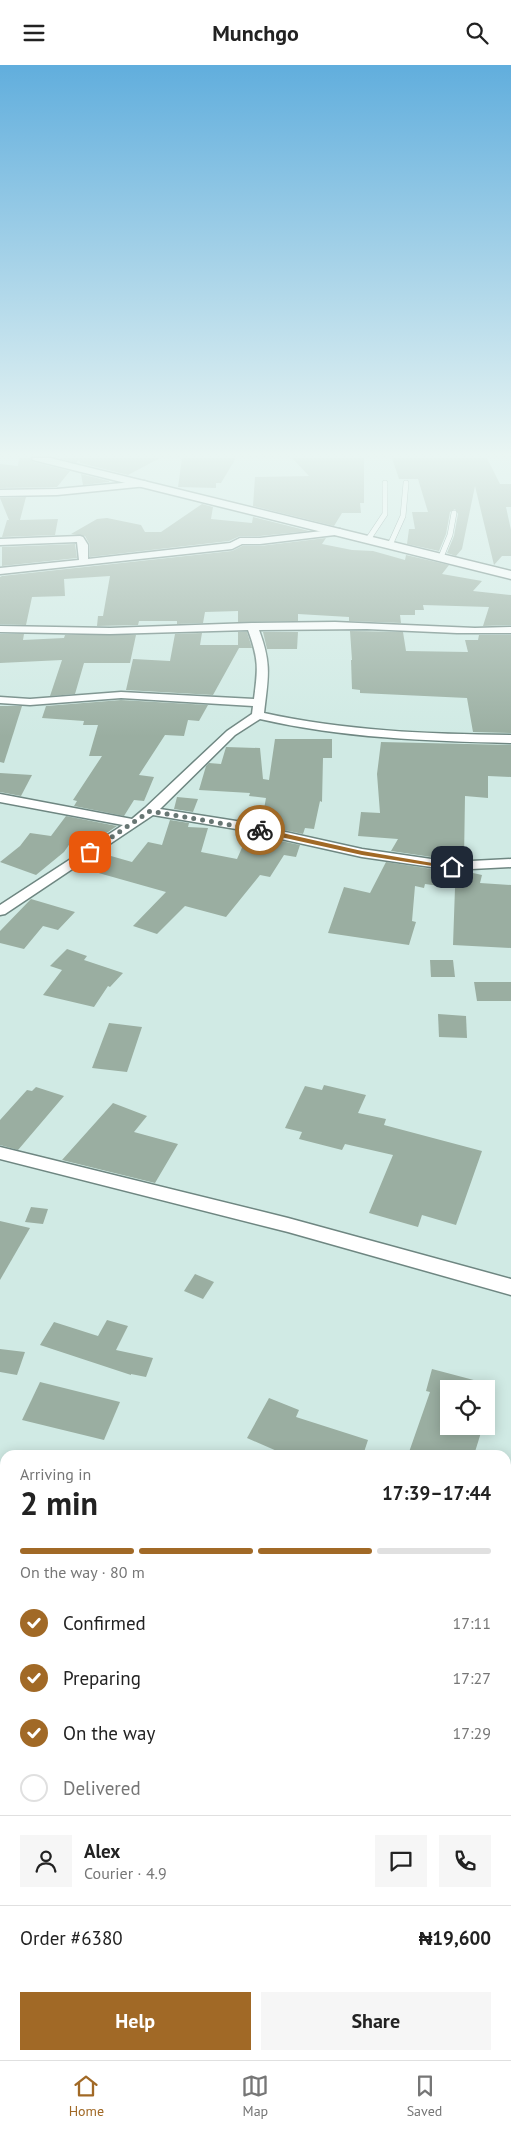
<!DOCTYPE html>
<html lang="en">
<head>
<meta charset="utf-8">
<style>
	body { margin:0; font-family:"PT Sans",sans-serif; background:#f6f6f6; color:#222; height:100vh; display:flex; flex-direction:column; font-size:19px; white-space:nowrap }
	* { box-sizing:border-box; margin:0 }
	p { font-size:16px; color:#767676 }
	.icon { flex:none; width:28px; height:28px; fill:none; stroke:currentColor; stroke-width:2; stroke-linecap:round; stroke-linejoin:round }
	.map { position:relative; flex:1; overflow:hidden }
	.sheet { position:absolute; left:0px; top:1385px; width:511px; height:610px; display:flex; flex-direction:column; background:#fff; border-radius:15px 15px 0 0; box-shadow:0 2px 12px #0003 }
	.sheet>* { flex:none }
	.buttons { position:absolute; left:440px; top:1315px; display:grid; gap:10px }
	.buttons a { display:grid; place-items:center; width:55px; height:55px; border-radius:0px; background:#fff; box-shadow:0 2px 12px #0003; font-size:25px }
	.pin { position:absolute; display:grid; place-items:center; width:42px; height:42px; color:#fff; margin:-21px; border-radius:10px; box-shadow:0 2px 8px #0006 }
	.courier { position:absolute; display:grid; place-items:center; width:50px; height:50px; margin:-25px; border:4px solid #a16926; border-radius:50%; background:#fff; color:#222; box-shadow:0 1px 6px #0007 }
	.head em { font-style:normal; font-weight:700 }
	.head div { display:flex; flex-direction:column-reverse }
	.head { display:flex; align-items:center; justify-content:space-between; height:85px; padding:0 20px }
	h1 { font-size:32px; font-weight:700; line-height:38px }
	.bar { display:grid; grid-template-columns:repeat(4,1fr); gap:8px 5px; align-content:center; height:60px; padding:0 20px }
	.bar i { height:6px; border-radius:4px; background:#e0e0e0 }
	.bar .active { background:#a16926 }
	.bar p { grid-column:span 4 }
	.line { display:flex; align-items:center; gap:12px; padding:0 20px; border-top:1px solid #e0e0e0 }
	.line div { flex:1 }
	.round { display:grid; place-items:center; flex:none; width:52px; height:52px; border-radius:0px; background:#f6f6f6 }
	ol { padding:0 20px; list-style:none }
	li { display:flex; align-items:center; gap:15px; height:55px }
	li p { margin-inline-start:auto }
	li .icon { padding:5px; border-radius:50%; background:#a16926; color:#fff; stroke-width:4 }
	li:last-child { color:#767676 }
	li i { width:28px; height:28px; border:2px solid #e0e0e0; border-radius:50% }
	.button { display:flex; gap:10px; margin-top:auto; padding:10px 20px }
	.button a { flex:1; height:58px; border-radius:0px; background:#a16926; color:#fff; font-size:20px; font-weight:700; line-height:58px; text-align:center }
	.button a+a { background:#f6f6f6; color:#222 }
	header { display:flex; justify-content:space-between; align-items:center; height:65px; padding:0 20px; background:#fff; font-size:22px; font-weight:700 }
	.tabs { display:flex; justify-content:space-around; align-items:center; height:70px; border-top:1px solid #e0e0e0; background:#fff; font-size:14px; color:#767676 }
	.tabs a { display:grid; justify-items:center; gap:2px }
	.tabs .active { color:#a16926 }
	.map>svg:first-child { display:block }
	.building { fill:#9aaea1 }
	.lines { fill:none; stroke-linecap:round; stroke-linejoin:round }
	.service-casing { stroke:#6e8681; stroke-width:6 }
	.minor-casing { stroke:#6e8681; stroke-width:3 }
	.tertiary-casing { stroke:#6e8681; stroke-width:3 }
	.service { stroke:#fff; stroke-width:5 }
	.minor { fill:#fff; fill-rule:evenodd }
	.tertiary { fill:#fff; fill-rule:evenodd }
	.route { fill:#a16926 }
	.done { stroke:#677673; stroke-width:5; stroke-dasharray:0 9 }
</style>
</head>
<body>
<header><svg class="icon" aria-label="menu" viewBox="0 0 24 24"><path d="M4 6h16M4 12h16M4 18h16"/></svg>Munchgo<svg class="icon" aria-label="search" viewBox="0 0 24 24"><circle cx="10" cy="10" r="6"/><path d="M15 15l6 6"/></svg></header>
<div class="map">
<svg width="511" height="1995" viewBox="0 0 511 1995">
	<rect width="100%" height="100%" fill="#d0eae4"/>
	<g class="building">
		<path d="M19,393H30L33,397L70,406L57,422L0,423V399L18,401Z"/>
		<path d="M58,393H160L128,410L80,398L79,394L76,398Z"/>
		<path d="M182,393H236L221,418H216V423L178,422Z"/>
		<path d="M292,393H364V438H360L361,448H342L334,461L253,441L255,412L309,411Z"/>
		<path d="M392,393H487L500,419H511V442H506L511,465V491H502L494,500L475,421L462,484L456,491L447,488L454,471L458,449L455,444L450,447L446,469L439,486L407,479L409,464H415L412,447H428L418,414H399Z"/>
		<path d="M81,409L109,416V417L83,420Z"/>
		<path d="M26,432L20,455L58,454L55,470L2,472L7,455H9L0,433Z"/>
		<path d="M202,439L213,442L211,454L252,458L253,452L309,466L260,471H240L229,476L90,492V480L85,471L71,469L97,454L107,453L141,460L145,467H161Z"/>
		<path d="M326,473L322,479L352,485L373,486L405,495L406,490L449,500L442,509L482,516L473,526L511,530V560L483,561L489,542L423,540L424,545H415V550H400L401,558L349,556V552L298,549V556L238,557V546L205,547L203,558L177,559V556H139L138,560L97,561L98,551H103L110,511L64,514L65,531L32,532L26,560L0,559V512L2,511L232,486L242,481H260Z"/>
		<path d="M75,479L77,493L2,501V482Z"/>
		<path d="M350,566L403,567L406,586L468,587L465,575H478L479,570H511V668L473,667L467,633L360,628V625L352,624L351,595H352Z"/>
		<path d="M238,567H247L252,583H239L213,630L126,625L133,594L170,596L175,569L202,568L200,580H238Z"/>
		<path d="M263,567H298L297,584H267Z"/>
		<path d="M0,569H24L23,575L64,573L65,570H136L130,598H84L75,629L50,631L62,595L0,598Z"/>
		<path d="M121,635L208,640L199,656L188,655L184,671L165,670L139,710L154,712L144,736L134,735L124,751L74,741L77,736L73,735L102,691H89L98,660H83L84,656L42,653L46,641Z"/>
		<path d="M0,641H22L4,698L0,697Z"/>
		<path d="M275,674H332V693H323L322,737L320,736L314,764L305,763L303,769L261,760L266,733L249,731L250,728L199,725L206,701L209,698L221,699L226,682L260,683L263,714L269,715Z"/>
		<path d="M381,677L511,680V712L488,711V733L465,731L464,794L452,795L391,786L398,774L358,771L361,747L380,748L377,709Z"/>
		<path d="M0,708L32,710L21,731L0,727Z"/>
		<path d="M177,732L198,734L193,747L174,744Z"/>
		<path d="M66,751L117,761L102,771L78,767L64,787L36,810L0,797L20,781L30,768L51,771Z"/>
		<path d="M170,755L189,758L188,762L208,763L201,787L237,794L248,769L300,780L296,792L284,790L270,812L260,810L226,852L185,841L157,869L133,861L166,827L95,807L111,791L132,797L148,777L162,780Z"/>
		<path d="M386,797L452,807L464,806L482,810L480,818L511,820V883L453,880L455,823L425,819L424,823L415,821L412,856L416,857L409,880L328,868L344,822L370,828Z"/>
		<path d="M31,834L75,847L58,865L43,861L24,884L0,878V866Z"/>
		<path d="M67,884L87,891L84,895L123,908L110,922L108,921L94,942L43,930L62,905L50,901Z"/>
		<path d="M430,895H453L455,912H431Z"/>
		<path d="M474,917H511V936H477Z"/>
		<path d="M438,949L466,951L467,973L439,972Z"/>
		<path d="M109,958L142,962L127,1007L92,1003Z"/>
		<path d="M324,1020L366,1030L358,1048L386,1054L384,1060L482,1086L456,1160L422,1150L418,1162L369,1148L393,1090L345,1079L342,1085L299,1074L302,1067L285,1063L305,1021L322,1025Z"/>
		<path d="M36,1022L64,1031L18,1085L0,1080V1055L27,1025L32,1026Z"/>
		<path d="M113,1038L147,1051L134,1067L178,1079L155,1118L62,1095Z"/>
		<path d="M31,1142L48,1144L43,1159L25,1157Z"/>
		<path d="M0,1156L30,1163L0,1215Z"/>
		<path d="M195,1209L214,1217L203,1234L184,1226Z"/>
		<path d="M107,1255L128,1261L116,1285L153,1293L146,1312L131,1309V1310L40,1280L54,1257L98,1271Z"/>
		<path d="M0,1284L25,1287L17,1310L0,1307Z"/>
		<path d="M432,1304L485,1318V1324H449V1361H483L474,1390H408L430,1327L426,1326Z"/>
		<path d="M40,1317L120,1337L104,1375L22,1355Z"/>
		<path d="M269,1333L299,1345L296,1352L368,1375L363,1390H286L247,1373Z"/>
	</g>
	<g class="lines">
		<g class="service-casing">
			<g id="service">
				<path d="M369,473L385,449V418"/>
				<path d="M390,480L403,451L406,418"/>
				<path d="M441,492L450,470L454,448"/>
			</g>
		</g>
		<g class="minor-casing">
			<g id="minor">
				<path d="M144,416L147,417V421L57,430L0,431V425L57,424Z"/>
				<path d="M340,464L345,467L343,469L260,479H242L232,484L0,509V503L79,495L77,477L0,480V474L80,471L83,472L88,480V494L230,478L240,473H260Z"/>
				<path d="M335,557L475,563L511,562V568H457L367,564L259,565C272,600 268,612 264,648C345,666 428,669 511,670V678C426,676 343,673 260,654L235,670L160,744L236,756L362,784L452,797L511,794V802L452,805L362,792L236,764L153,750L5,849L0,850V840L123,760L0,737V729L132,754L145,743L227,666L252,649L253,641L121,633L30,640L0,638V632L30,634L121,627L254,634C258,603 259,595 248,565L110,569L0,567V561L110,563L252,558Z"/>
				<path d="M0,1082L288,1153L511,1214V1230L288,1167L0,1094Z"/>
				<path d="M0,1616L5,1618V1642L0,1640Z"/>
				<path d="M474,1990H505L503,1995H472Z"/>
			</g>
		</g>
		<g class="tertiary-casing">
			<path id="tertiary" d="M32,393H50L511,506V514L33,395Z"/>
		</g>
		<use href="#service" class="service"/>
		<use href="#minor" class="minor"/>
		<use href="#tertiary" class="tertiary"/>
	</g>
	<linearGradient id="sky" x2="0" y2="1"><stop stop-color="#61aedd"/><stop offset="0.58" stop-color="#eaf6f3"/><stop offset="1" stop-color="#eaf6f3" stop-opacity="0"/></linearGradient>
	<rect width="511" height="672" fill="url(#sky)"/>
	<path class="route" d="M260,763L362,786L456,802L452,804L362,790L258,767V764Z"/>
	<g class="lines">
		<path class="done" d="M90,787L150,746L260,765"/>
	</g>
</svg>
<div class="buttons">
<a><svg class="icon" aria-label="locate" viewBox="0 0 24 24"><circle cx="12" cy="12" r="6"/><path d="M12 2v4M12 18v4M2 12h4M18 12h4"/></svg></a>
</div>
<div class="pin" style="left:90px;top:787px;background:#ea580c"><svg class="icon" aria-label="bag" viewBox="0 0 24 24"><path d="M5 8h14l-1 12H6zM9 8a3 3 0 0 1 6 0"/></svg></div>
<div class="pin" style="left:452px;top:802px;background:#1f2937"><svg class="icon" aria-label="home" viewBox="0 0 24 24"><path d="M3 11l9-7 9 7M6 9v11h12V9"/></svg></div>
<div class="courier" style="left:260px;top:765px"><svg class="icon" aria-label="bike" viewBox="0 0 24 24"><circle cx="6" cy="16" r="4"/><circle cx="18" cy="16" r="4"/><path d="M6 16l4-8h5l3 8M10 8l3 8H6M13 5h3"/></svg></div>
<section class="sheet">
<div class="head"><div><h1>2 min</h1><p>Arriving in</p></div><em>17:39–17:44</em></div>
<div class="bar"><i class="active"></i><i class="active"></i><i class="active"></i><i></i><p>On the way · 80 m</p></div>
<ol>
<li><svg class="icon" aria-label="check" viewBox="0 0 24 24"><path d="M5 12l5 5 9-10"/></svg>Confirmed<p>17:11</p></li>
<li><svg class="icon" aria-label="check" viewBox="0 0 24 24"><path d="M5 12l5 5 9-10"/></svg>Preparing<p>17:27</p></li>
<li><svg class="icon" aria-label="check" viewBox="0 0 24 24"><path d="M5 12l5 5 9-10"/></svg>On the way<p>17:29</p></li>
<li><i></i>Delivered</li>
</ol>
<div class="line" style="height:90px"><a class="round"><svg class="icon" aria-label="person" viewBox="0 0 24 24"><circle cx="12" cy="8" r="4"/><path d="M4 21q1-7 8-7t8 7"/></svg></a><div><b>Alex</b><p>Courier · 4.9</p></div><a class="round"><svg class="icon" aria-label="chat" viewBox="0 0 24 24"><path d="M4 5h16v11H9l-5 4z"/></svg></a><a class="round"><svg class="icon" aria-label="phone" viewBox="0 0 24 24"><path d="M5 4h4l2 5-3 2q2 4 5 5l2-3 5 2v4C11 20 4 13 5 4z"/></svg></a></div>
<div class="line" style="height:65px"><div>Order #6380</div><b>₦19,600</b></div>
<div class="button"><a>Help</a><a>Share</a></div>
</section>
</div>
<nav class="tabs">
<a class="active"><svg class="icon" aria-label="home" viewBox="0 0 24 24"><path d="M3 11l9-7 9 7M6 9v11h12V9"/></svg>Home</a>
<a><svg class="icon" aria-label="map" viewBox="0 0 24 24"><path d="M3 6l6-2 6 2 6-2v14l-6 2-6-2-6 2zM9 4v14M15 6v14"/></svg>Map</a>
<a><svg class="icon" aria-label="saved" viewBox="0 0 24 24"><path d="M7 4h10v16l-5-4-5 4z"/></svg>Saved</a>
</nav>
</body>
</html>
